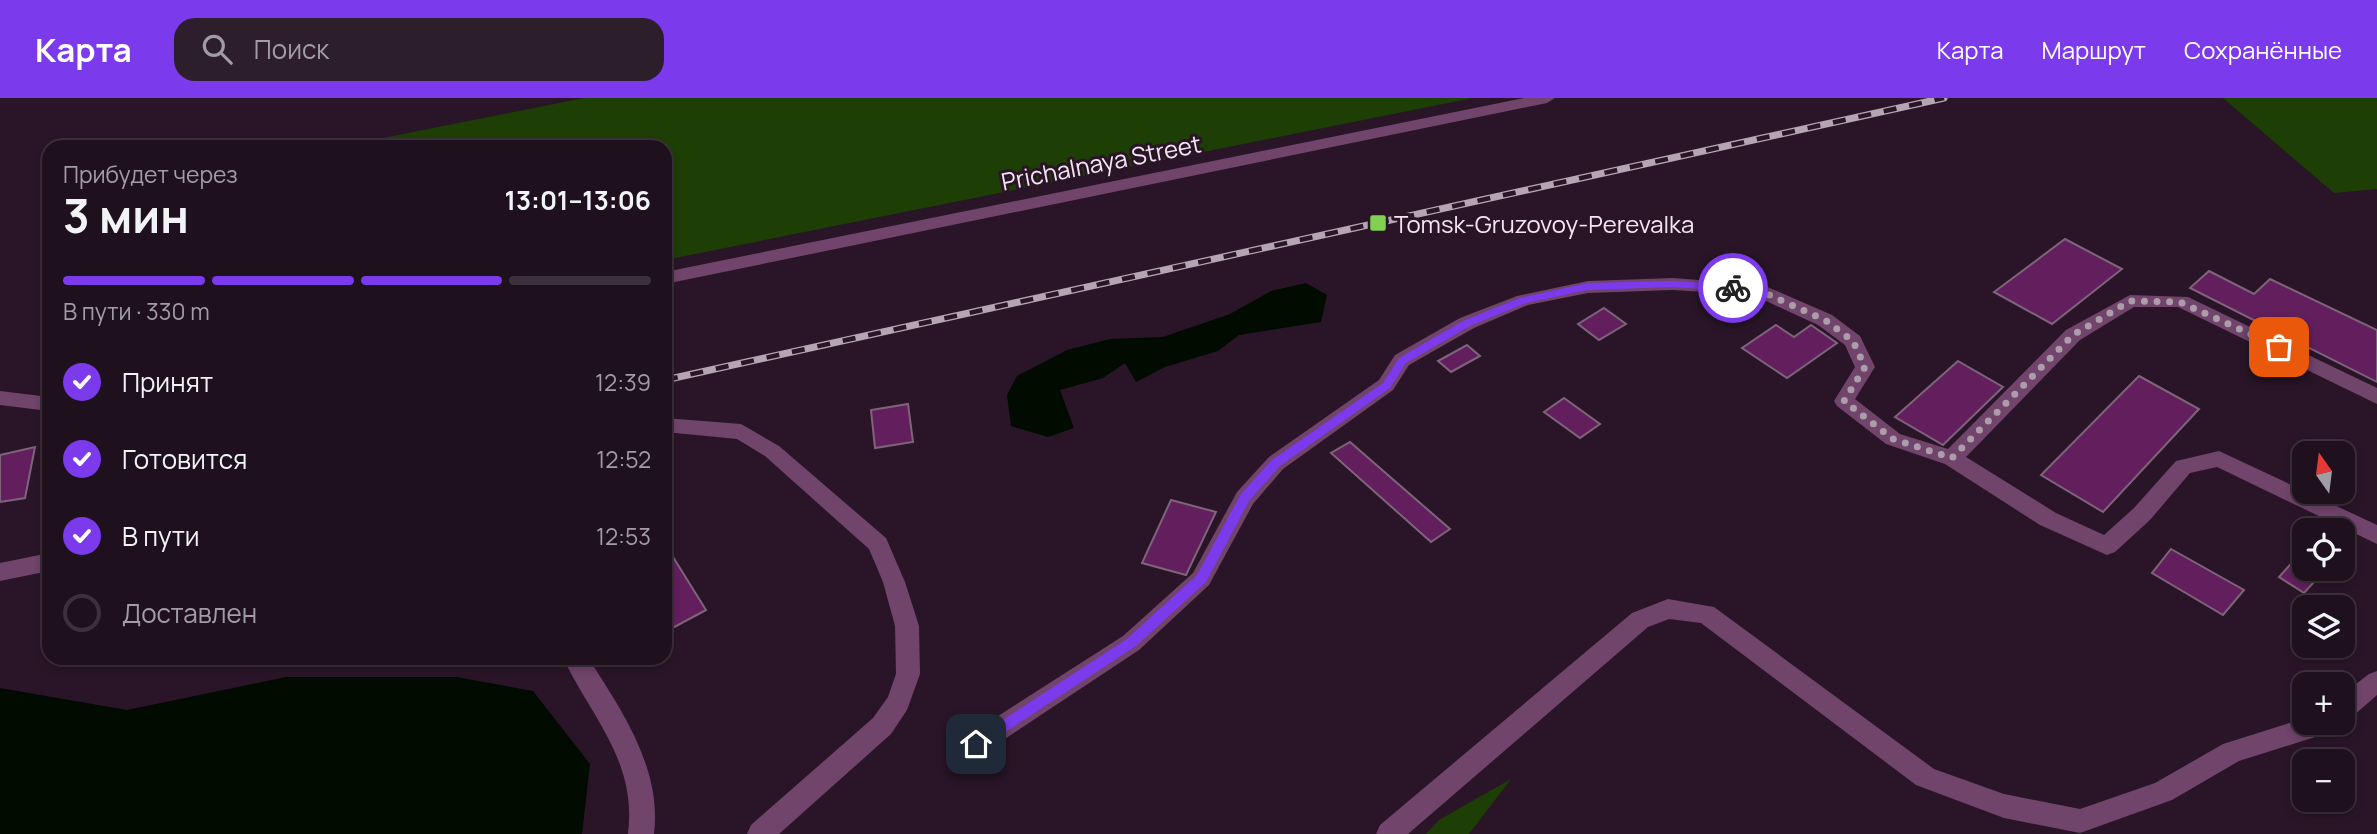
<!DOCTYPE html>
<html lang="ru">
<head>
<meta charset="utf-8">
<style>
	body { margin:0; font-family:Manrope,sans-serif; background:#2c1e2a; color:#f1f3f6; height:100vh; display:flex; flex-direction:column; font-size:26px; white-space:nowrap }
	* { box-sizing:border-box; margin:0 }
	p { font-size:23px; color:#a19da4 }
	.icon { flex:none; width:38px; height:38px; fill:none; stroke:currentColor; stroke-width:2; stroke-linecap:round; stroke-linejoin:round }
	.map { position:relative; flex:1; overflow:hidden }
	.panel { position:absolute; left:42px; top:42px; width:630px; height:525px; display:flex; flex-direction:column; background:#1f101d; border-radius:21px; box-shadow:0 4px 10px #0003,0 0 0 2px #3c303b }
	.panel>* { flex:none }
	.needle { width:46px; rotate:346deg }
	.fabs { position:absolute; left:2292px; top:343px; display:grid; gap:14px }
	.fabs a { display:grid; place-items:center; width:63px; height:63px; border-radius:14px; background:#1f101d; box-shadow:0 4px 10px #0003,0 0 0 2px #3c303b; font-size:35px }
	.pin { position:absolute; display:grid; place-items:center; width:60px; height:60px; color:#fff; margin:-30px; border-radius:14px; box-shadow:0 4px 10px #0006 }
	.courier { position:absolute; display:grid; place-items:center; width:70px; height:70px; margin:-35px; border:5px solid #7c3aed; border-radius:50%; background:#fff; color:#222; box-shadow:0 2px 9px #0007 }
	.overview em { font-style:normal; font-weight:700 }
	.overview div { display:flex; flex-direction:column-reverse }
	.overview { display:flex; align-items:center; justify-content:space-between; height:119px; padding:0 21px }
	h1 { font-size:46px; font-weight:700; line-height:52px }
	.bar { display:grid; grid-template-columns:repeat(4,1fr); gap:10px 7px; align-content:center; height:84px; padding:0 21px }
	.bar i { height:9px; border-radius:5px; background:#3c303b }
	.bar .active { background:#7c3aed }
	.bar p { grid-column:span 4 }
	ol { padding:0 21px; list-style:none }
	li { display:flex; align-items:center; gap:21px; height:77px }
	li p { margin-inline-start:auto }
	li .icon { padding:7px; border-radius:50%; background:#7c3aed; color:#fff; stroke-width:4 }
	li:last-child { color:#a19da4 }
	li i { width:38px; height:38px; border:4px solid #3c303b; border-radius:50% }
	header { display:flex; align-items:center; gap:42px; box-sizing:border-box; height:98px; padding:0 35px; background:#7c3aed; color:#fff }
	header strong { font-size:33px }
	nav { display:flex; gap:38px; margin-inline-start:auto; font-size:24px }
	.search { width:490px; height:63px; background:#2c1e2a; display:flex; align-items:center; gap:18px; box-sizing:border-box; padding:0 24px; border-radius:21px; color:#a19da4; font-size:26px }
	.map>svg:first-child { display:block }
	.green { fill:#1d3e04 }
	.water { fill:#010b00 }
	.building { fill:#631f5d; stroke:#7e647a; stroke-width:2 }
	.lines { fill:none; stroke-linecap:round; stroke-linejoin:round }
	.minor { fill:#70446b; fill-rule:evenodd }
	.rail-casing { stroke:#b5a5b3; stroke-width:7 }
	.rail { stroke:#291527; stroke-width:4.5; stroke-dasharray:13; stroke-linecap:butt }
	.route { fill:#7c3aed }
	.done { stroke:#ad9dab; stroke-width:7; stroke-dasharray:0 12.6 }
	.poi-dot { fill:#81d050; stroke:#291527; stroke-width:2.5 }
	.labels { text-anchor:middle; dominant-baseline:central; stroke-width:6; stroke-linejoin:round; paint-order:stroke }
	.street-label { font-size:24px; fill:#f4e6f2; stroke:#291527 }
	.poi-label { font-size:24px; fill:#f4e6f2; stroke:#291527; text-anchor:start }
</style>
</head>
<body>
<header>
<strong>Карта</strong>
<div class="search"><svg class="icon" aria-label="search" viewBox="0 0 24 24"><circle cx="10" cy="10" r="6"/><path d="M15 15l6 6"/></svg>Поиск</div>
<nav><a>Карта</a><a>Маршрут</a><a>Сохранённые</a></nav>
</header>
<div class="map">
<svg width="2377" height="736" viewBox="0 0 2377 736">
	<rect width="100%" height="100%" fill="#291527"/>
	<g class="green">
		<path d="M584,0H1473L665,162V49H338Z"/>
		<path d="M2223,0H2377V91L2334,95Z"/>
		<path d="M1511,681L1469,736H1426L1439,722Z"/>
	</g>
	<g class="water">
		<path d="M1306,185L1327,197L1321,224L1239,237L1218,253L1165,269L1136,284L1125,265L1103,280L1060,292L1074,330L1048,339L1011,328L1007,297L1017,278L1067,252L1110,241L1163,239L1230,216L1271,193Z"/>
		<path d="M286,579H457L533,593L590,666L582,736H0V590L127,612Z"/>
	</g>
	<g class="building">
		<path d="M2065,141L2122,171L2052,226L1994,194Z"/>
		<path d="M2209,173L2254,196L2270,181L2377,232V284L2190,190Z"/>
		<path d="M1604,210L1626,226L1599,242L1578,226Z"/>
		<path d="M1776,227L1794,239L1811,227L1837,245L1787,280L1742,250Z"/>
		<path d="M1467,247L1480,258L1451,274L1438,263Z"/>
		<path d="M1958,263L2003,289L1943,347L1895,319Z"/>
		<path d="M2139,278L2199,311L2103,414L2041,377Z"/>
		<path d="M1564,300L1600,326L1580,340L1544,314Z"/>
		<path d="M908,306L913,344L875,350L871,312Z"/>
		<path d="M1350,344L1450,431L1431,444L1331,355Z"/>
		<path d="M35,349L25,400L0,404V357Z"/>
		<path d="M1171,402L1216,414L1186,477L1142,465Z"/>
		<path d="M665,446L706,512L665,534Z"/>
		<path d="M2305,450V471H2326L2304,495L2279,479Z"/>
		<path d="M2171,451L2244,492L2223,517L2152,475Z"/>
	</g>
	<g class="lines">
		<g class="minor">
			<path d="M1524,0H1555L1547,5L665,186V174Z"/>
			<path d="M1673,180L1763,187L1832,217L1860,238L1875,269L1855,301L1900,336L1948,351L2066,232L2130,197L2188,199L2377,290V306L2178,209H2134L2080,242L1966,359L2056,415L2104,437L2134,410L2176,363L2219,353L2377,427V446L2217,369L2190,375L2150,422L2115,454L2107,457L2040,427L1945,366L1886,346L1837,308L1834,303L1855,269L1845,247L1818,227L1753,197L1673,192L1588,195L1528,207L1474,230L1409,267L1393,292L1283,371L1253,406L1209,487L1139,552L985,654L976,657L967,654L964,646L967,638L1123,538L1193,475L1237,394L1269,359L1379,282L1395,257L1460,220L1517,198L1588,183Z"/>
			<path d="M0,293L49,299V313L0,307Z"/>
			<path d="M665,320L741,326L779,348L886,440L905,484L919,528L920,576L907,612L891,636L779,736H747L751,727L873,620L888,599L896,576L895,528L883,484L869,451L765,358L737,341L665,334Z"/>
			<path d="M49,455V473L0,483V465Z"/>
			<path d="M1668,501L1714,509L1934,671L2004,696L2080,711L2155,685L2223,646L2305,620V625H2337L2334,633L2239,663L2172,702L2080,735L2004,720L1916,687L1701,525L1669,521L1648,529L1408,736H1376L1380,727L1632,515Z"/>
			<path d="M563,560H588C622,612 662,671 654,736H628C637,663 592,620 563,560Z"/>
			<path d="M2377,573V597L2352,619L2343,622V596L2369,576Z"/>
		</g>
		<g class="rail-casing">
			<path id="rail" d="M665,282L1944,0"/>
		</g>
		<use href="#rail" class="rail"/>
	</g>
	<path class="route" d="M1673,183L1733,187L1738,190L1733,193L1673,189L1588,192L1526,205L1470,228L1406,265L1390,290L1280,368L1249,403L1206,484L1136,548L981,650H972V642L1127,541L1197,477L1241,396L1272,362L1383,285L1399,260L1463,223L1520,200L1588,185Z"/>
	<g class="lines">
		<path class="done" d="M1733,190L1756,191L1825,222L1853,243L1865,269L1844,303L1893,341L1952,360L2073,237L2130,203L2180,204L2279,249"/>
	</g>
	<rect class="poi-dot" x="1369" y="116" width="18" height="18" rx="3.5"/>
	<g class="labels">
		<g class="street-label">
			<text transform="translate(1101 64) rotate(-11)">Prichalnaya Street</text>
		</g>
		<g class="poi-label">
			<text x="1394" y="125">Tomsk-Gruzovoy-Perevalka</text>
		</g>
	</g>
</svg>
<div class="fabs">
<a><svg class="needle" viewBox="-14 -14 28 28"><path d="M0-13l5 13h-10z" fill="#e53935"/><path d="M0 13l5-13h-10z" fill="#a19da4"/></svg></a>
<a><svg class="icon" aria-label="locate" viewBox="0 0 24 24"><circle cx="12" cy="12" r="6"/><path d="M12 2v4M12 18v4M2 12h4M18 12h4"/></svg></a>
<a><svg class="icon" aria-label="layers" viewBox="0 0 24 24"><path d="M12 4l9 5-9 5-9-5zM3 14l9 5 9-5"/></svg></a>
<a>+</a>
<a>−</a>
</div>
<div class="pin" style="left:2279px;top:249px;background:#ea580c"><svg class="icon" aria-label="bag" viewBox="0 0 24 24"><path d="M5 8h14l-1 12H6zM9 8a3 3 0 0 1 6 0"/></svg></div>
<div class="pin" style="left:976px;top:646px;background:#1f2937"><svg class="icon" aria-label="home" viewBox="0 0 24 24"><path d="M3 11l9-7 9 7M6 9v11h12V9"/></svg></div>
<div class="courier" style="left:1733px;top:190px"><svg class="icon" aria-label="bike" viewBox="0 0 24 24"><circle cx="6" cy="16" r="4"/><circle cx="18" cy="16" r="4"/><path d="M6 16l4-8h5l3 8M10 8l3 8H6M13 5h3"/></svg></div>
<section class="panel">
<div class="overview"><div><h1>3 мин</h1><p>Прибудет через</p></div><em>13:01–13:06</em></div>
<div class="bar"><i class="active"></i><i class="active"></i><i class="active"></i><i></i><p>В пути · 330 m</p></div>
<ol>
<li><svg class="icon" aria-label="check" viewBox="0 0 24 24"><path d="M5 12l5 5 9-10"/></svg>Принят<p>12:39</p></li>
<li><svg class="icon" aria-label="check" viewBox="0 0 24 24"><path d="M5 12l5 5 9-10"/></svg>Готовится<p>12:52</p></li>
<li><svg class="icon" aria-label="check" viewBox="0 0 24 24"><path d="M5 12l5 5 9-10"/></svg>В пути<p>12:53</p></li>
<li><i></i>Доставлен</li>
</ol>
</section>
</div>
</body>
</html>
